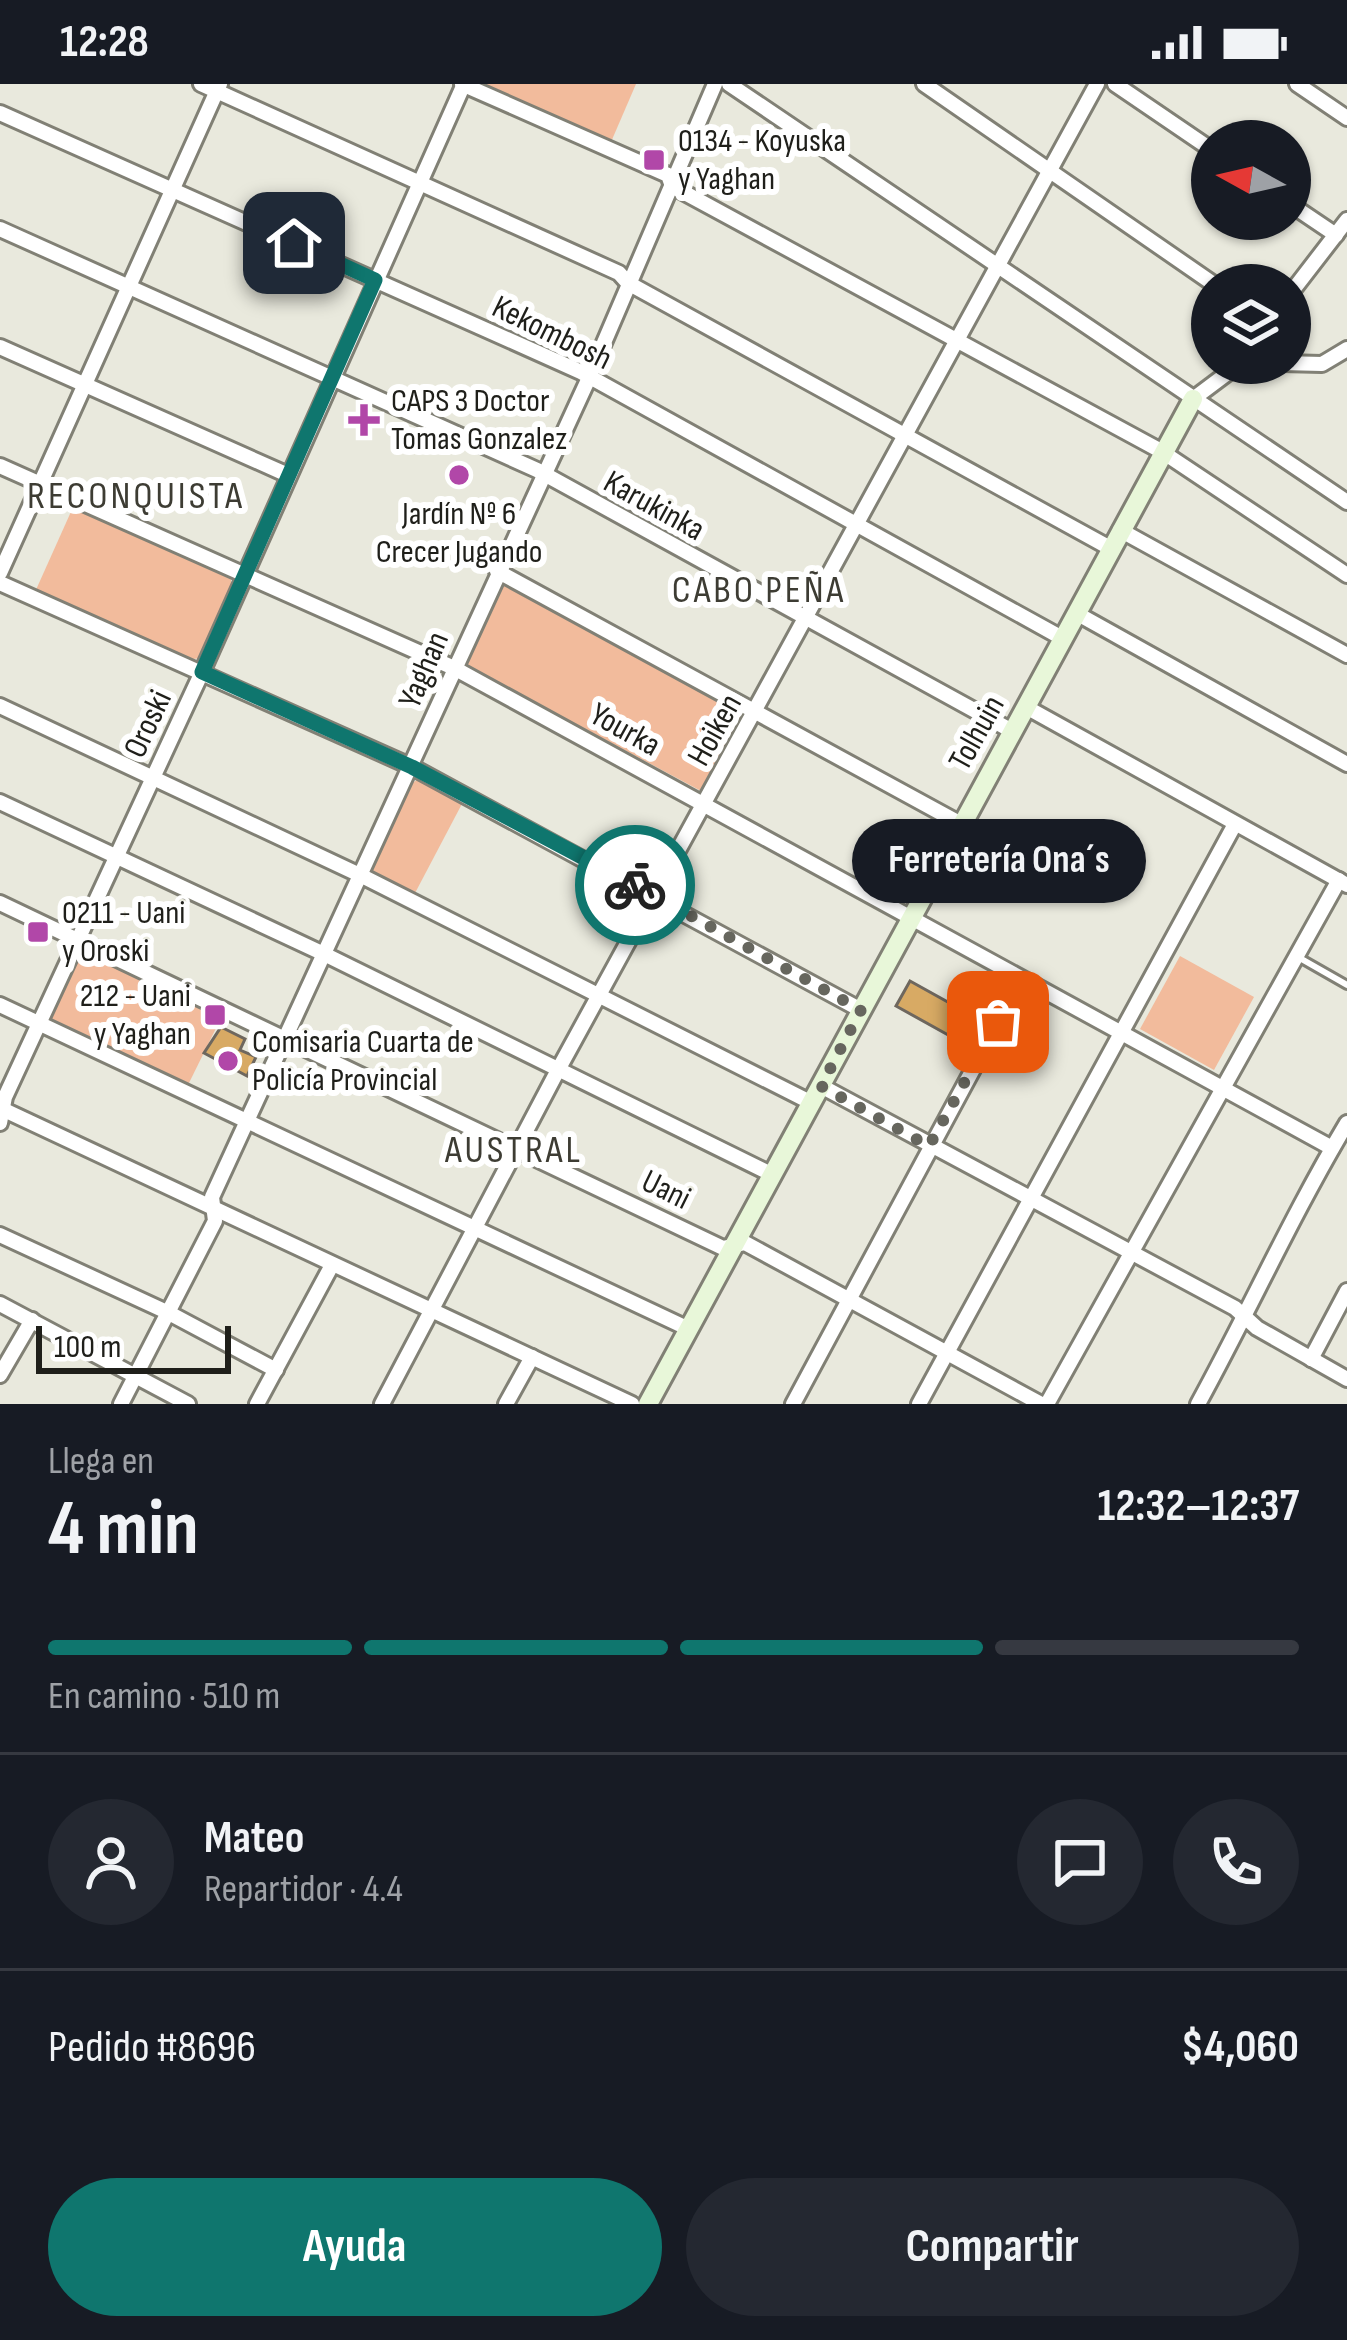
<!DOCTYPE html>
<html lang="es">
<head>
<meta charset="utf-8">
<style>
	body { margin:0; font-family:"Sofia Sans Condensed",sans-serif; background:#242831; color:#f1f3f6; height:100vh; display:flex; flex-direction:column; font-size:45px; white-space:nowrap }
	* { box-sizing:border-box; margin:0 }
	p { font-size:39px; color:#9ea1a6 }
	.icon { flex:none; width:66px; height:66px; fill:none; stroke:currentColor; stroke-width:2; stroke-linecap:round; stroke-linejoin:round }
	.map { position:relative; height:1320px; overflow:hidden }
	.details { display:flex; flex-direction:column; background:#171b24; flex:1 }
	.details>* { flex:none }
	.needle { width:78px; rotate:278deg }
	.fabs { position:absolute; left:1191px; top:36px; display:grid; gap:24px }
	.fabs a { display:grid; place-items:center; width:120px; height:120px; border-radius:50%; background:#171b24; box-shadow:0 3px 9px #0004; font-size:60px }
	.scale { position:absolute; left:36px; bottom:30px; width:195px; box-sizing:border-box; padding-left:12px; border:6px solid #1f1f1a; border-top:0; font-size:33px; line-height:42px; white-space:nowrap; color:#1f1f1a; -webkit-text-stroke:9px #fff; paint-order:stroke }
	.pin { position:absolute; display:grid; place-items:center; width:102px; height:102px; color:#fff; margin:-51px; border-radius:24px; box-shadow:0 6px 18px #0006 }
	.courier { position:absolute; display:grid; place-items:center; width:120px; height:120px; margin:-60px; border:9px solid #0f766e; border-radius:50%; background:#fff; color:#222; box-shadow:0 3px 15px #0007 }
	.bubble { position:absolute; height:84px; border-radius:42px; background:#171b24; box-shadow:0 3px 9px #0004; font-size:39px; font-weight:700; line-height:84px; text-align:center }
	.overview em { font-style:normal; font-weight:700 }
	.overview div { display:flex; flex-direction:column-reverse }
	.overview { display:flex; align-items:center; justify-content:space-between; height:204px; padding:0 48px }
	h1 { font-size:78px; font-weight:700; line-height:90px }
	.bar { display:grid; grid-template-columns:repeat(4,1fr); gap:18px 12px; align-content:center; height:144px; padding:0 48px }
	.bar i { height:15px; border-radius:9px; background:#363941 }
	.bar .selected { background:#0f766e }
	.bar p { grid-column:span 4 }
	.line { display:flex; align-items:center; gap:30px; padding:0 48px; border-top:3px solid #363941 }
	.line div { flex:1 }
	.round { display:grid; place-items:center; flex:none; width:126px; height:126px; border-radius:63px; background:#242831 }
	.action { display:flex; gap:24px; margin-top:auto; padding:24px 48px }
	.action a { flex:1; height:138px; border-radius:72px; background:#0f766e; color:#fff; font-size:48px; font-weight:700; line-height:138px; text-align:center }
	.action a+a { background:#242831; color:#f1f3f6 }
	.status { display:flex; justify-content:space-between; align-items:center; height:84px; padding:0 60px; background:#171b24; direction:ltr }
	.status svg { height:33px; fill:currentColor }
	.map>svg:first-child { display:block }
	.green { fill:#f2bb9c }
	.building { fill:#d8aa64; stroke:#6e675e; stroke-width:3 }
	.lines { fill:none; stroke-linecap:round; stroke-linejoin:round }
	.lane-casing { stroke:#818075; stroke-width:12 }
	.street-casing { stroke:#818075; stroke-width:20 }
	.secondary-casing { stroke:#818075; stroke-width:24 }
	.lane { stroke:#fff; stroke-width:6 }
	.street { stroke:#fff; stroke-width:14 }
	.secondary { stroke:#e8f7d9; stroke-width:18 }
	.done { stroke:#66665e; stroke-width:12; stroke-dasharray:0 21.6 }
	.route { stroke:#0f766e; stroke-width:15 }
	.poi-dot { fill:#b147a8; stroke:#fff; stroke-width:4.5 }
	.labels { text-anchor:middle; dominant-baseline:central; stroke-width:12; stroke-linejoin:round; paint-order:stroke }
	.poi-label { font-size:33px; fill:#1f1f1a; stroke:#fff; text-anchor:start }
	.street-label { font-size:33px; fill:#1f1f1a; stroke:#fff }
	.quarter-label { font-size:39px; letter-spacing:3px; fill:#3d3c33; stroke:#fff }
</style>
</head>
<body>
<div class="status"><b>12:28</b><svg viewBox="0 0 49 12"><path d="M0 12V9h3v3zM5 12V6h3v6zM10 12V3h3v9zM15 12V0h3v12zM26 1h20v11H26zM47 4h2v5h-2z"/></svg></div>
<div class="map">
<svg width="1347" height="1320" viewBox="0 0 1347 1320">
	<rect width="100%" height="100%" fill="#e9e9dd"/>
	<g class="green">
		<path d="M481,0H636L611,58Z"/>
		<path d="M74,421L230,490L232,503L200,574L187,576L35,508Z"/>
		<path d="M508,499L741,626L743,635L703,708L469,583L466,575L500,502Z"/>
		<path d="M421,694L464,716L414,811L375,792L372,784L410,700Z"/>
		<path d="M85,866L223,930L187,1003L52,938L49,930L77,869Z"/>
		<path d="M1180,872L1254,913L1214,986L1140,945Z"/>
	</g>
	<g class="building">
		<path d="M910,897L982,937L968,962L896,922Z"/>
		<path d="M221,943L245,955L240,966L256,973L247,992L204,969Z"/>
	</g>
	<g class="lines">
		<g class="lane-casing">
			<path id="lane" d="M1298,873L1347,901"/>
		</g>
		<g class="street-casing">
			<g id="street">
				<path d="M201,0L619,189L628,199L1110,464"/>
				<path d="M462,0L668,91L672,102L1161,367L1347,491"/>
				<path d="M729,0L1347,418"/>
				<path d="M924,0L1215,201"/>
				<path d="M1115,0L1212,66"/>
				<path d="M1297,0L1347,34"/>
				<path d="M0,29L581,288L1062,554"/>
				<path d="M1290,120L1336,151"/>
				<path d="M0,145L537,386L1012,647"/>
				<path d="M1290,210L1347,136"/>
				<path d="M0,263L288,391"/>
				<path d="M1282,279L1322,280L1347,265"/>
				<path d="M1193,315L1241,279"/>
				<path d="M0,382L454,584L1332,1064"/>
				<path d="M1120,446L1347,571"/>
				<path d="M497,487L961,740"/>
				<path d="M0,489L220,0"/>
				<path d="M0,499L412,683L861,926"/>
				<path d="M1076,529L1347,680"/>
				<path d="M0,622L362,792L812,1019"/>
				<path d="M1026,623L1347,801"/>
				<path d="M0,718L324,870L773,1091"/>
				<path d="M0,819L723,1164L745,1159L1041,1320"/>
				<path d="M0,921L689,1245"/>
				<path d="M821,1002L1235,1224L1257,1244L1347,1295"/>
				<path d="M0,1024L632,1320"/>
				<path d="M0,1039L5,1013L202,588L464,0"/>
				<path d="M0,1151L169,1229L276,1286"/>
				<path d="M0,1220L188,1320"/>
				<path d="M1311,1275L1347,1207"/>
				<path d="M0,1291L32,1236"/>
				<path d="M121,1320L215,1137L212,1113L588,296L715,0"/>
				<path d="M257,1320L332,1181"/>
				<path d="M382,1320L558,986L1097,0"/>
				<path d="M506,1320L532,1273"/>
				<path d="M793,1320L1021,896"/>
				<path d="M919,1320L1235,740"/>
				<path d="M1047,1320L1339,796"/>
				<path d="M1198,1320C1249,1227 1292,1131 1347,1039"/>
			</g>
		</g>
		<g class="secondary-casing">
			<path id="secondary" d="M648,1320L1193,315"/>
		</g>
		<use href="#lane" class="lane"/>
		<use href="#street" class="street"/>
		<use href="#secondary" class="secondary"/>
	</g>
	<g class="lines">
		<path class="done" d="M635,801L861,926L821,1002L929,1062L998,938"/>
		<path class="route" d="M294,159L375,196L202,588L412,683L635,801"/>
	</g>
	<g class="poi-dot">
		<rect x="642" y="64" width="24" height="24" rx="6"/>
		<path d="M358 318h12v12h12v12h-12v12h-12v-12h-12v-12h12z"/>
		<circle cx="459" cy="391" r="12"/>
		<rect x="26" y="836" width="24" height="24" rx="6"/>
		<rect x="203" y="919" width="24" height="24" rx="6"/>
		<circle cx="228" cy="977" r="12"/>
	</g>
	<g class="labels">
		<g class="poi-label">
			<text x="678" y="57">0134 - Koyuska<tspan x="678" dy="38">y Yaghan</tspan></text>
			<text x="391" y="317">CAPS 3 Doctor<tspan x="391" dy="38">Tomas Gonzalez</tspan></text>
			<text x="459" y="430" text-anchor="middle">Jardín Nº 6<tspan x="459" dy="38">Crecer Jugando</tspan></text>
			<text x="62" y="829">0211 - Uani<tspan x="62" dy="38">y Oroski</tspan></text>
			<text x="191" y="912" text-anchor="end">212 - Uani<tspan x="191" dy="38">y Yaghan</tspan></text>
			<text x="252" y="958">Comisaria Cuarta de<tspan x="252" dy="38">Policía Provincial</tspan></text>
		</g>
		<g class="street-label">
			<text transform="translate(552 249) rotate(26)">Kekombosh</text>
			<text transform="translate(654 422) rotate(29)">Karukinka</text>
			<text transform="translate(424 586) rotate(-67)">Yaghan</text>
			<text transform="translate(148 640) rotate(-65)">Oroski</text>
			<text transform="translate(625 646) rotate(29)">Yourka</text>
			<text transform="translate(715 646) rotate(-61)">Hoiken</text>
			<text transform="translate(977 649) rotate(-61)">Tolhuin</text>
			<text transform="translate(666 1106) rotate(26)">Uani</text>
		</g>
		<g class="quarter-label">
			<text x="136" y="412">RECONQUISTA</text>
			<text x="759" y="506">CABO PEÑA</text>
			<text x="514" y="1066">AUSTRAL</text>
		</g>
	</g>
</svg>
<div class="fabs">
<a><svg class="needle" viewBox="-14 -14 28 28"><path d="M0-13l5 13h-10z" fill="#e53935"/><path d="M0 13l5-13h-10z" fill="#9ea1a6"/></svg></a>
<a><svg class="icon" aria-label="layers" viewBox="0 0 24 24"><path d="M12 4l9 5-9 5-9-5zM3 14l9 5 9-5"/></svg></a>
</div>
<div class="scale">100 m</div>
<div class="pin" style="left:998px;top:938px;background:#ea580c"><svg class="icon" aria-label="bag" viewBox="0 0 24 24"><path d="M5 8h14l-1 12H6zM9 8a3 3 0 0 1 6 0"/></svg></div>
<div class="pin" style="left:294px;top:159px;background:#1f2937"><svg class="icon" aria-label="home" viewBox="0 0 24 24"><path d="M3 11l9-7 9 7M6 9v11h12V9"/></svg></div>
<div class="courier" style="left:635px;top:801px"><svg class="icon" aria-label="bike" viewBox="0 0 24 24"><circle cx="6" cy="16" r="4"/><circle cx="18" cy="16" r="4"/><path d="M6 16l4-8h5l3 8M10 8l3 8H6M13 5h3"/></svg></div>
<div class="bubble" style="left:852px;top:735px;width:294px">Ferretería Ona´s</div>
</div>
<section class="details">
<div class="overview"><div><h1>4 min</h1><p>Llega en</p></div><em>12:32–12:37</em></div>
<div class="bar"><i class="selected"></i><i class="selected"></i><i class="selected"></i><i></i><p>En camino · 510 m</p></div>
<div class="line" style="height:216px"><a class="round"><svg class="icon" aria-label="person" viewBox="0 0 24 24"><circle cx="12" cy="8" r="4"/><path d="M4 21q1-7 8-7t8 7"/></svg></a><div><b>Mateo</b><p>Repartidor · 4.4</p></div><a class="round"><svg class="icon" aria-label="chat" viewBox="0 0 24 24"><path d="M4 5h16v11H9l-5 4z"/></svg></a><a class="round"><svg class="icon" aria-label="phone" viewBox="0 0 24 24"><path d="M5 4h4l2 5-3 2q2 4 5 5l2-3 5 2v4C11 20 4 13 5 4z"/></svg></a></div>
<div class="line" style="height:156px"><div>Pedido #8696</div><b>$4,060</b></div>
<div class="action"><a>Ayuda</a><a>Compartir</a></div>
</section>
</body>
</html>
